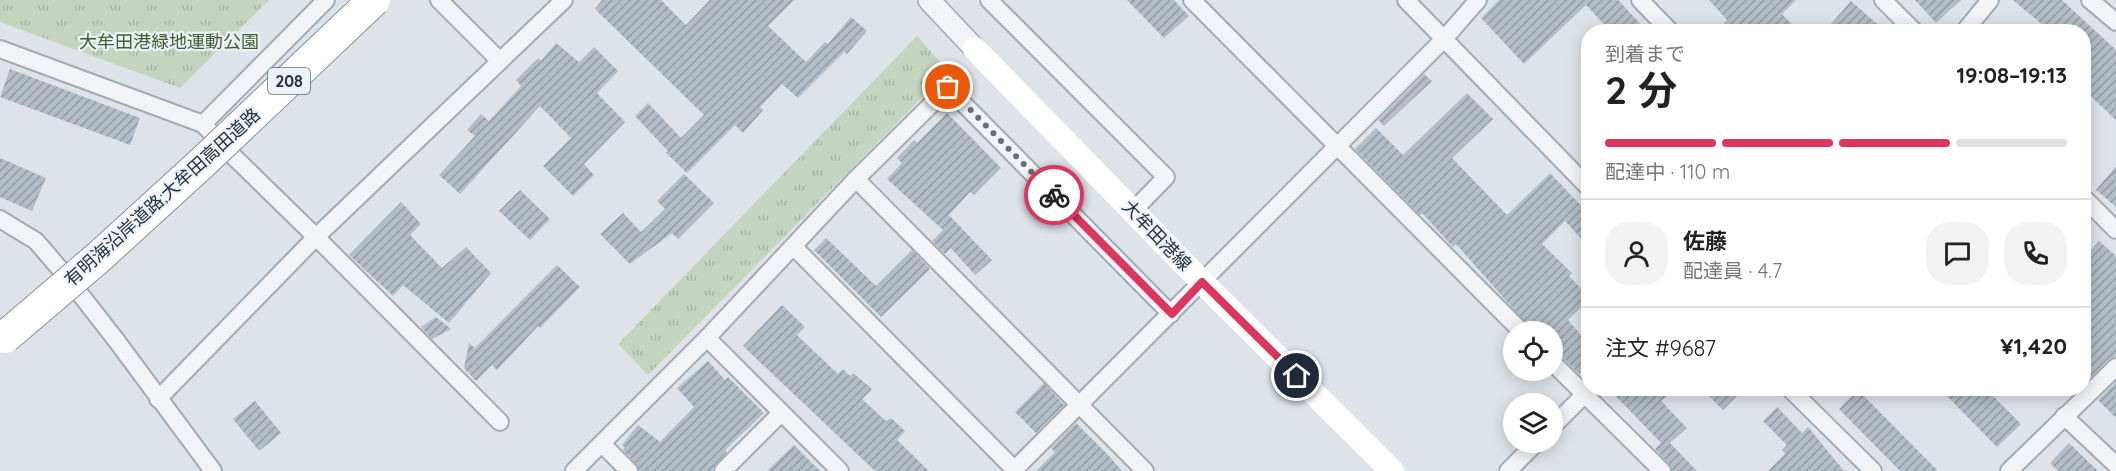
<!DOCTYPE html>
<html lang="ja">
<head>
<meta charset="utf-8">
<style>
	body { margin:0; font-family:Quicksand,"Noto Sans JP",sans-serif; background:#f2f2f2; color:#222; height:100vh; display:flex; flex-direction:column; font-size:22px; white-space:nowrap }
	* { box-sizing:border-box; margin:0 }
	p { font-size:20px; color:#767676 }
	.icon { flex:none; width:33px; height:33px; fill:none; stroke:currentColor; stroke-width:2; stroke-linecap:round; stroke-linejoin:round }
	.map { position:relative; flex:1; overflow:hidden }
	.panel { position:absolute; left:1581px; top:24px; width:510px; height:372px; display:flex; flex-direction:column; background:#fff; border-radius:24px; box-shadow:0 3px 15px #0003 }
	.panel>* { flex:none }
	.tools { position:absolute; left:1503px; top:321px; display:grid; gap:12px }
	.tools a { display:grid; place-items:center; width:60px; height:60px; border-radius:50%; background:#fff; box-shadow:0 3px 15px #0003; font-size:30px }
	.pin { position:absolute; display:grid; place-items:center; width:51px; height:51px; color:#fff; margin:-26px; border:3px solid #fff; border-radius:50%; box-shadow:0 2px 6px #0007 }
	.courier { position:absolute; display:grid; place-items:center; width:60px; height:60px; margin:-30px; border:4px solid #db365e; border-radius:50%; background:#fff; color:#222; box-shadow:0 2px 8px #0007 }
	.overview em { font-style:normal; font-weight:700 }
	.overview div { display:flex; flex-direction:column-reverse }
	.overview { display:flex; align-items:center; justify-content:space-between; height:102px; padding:0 24px }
	h1 { font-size:39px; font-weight:700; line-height:45px }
	.bar { display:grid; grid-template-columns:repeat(4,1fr); gap:9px 6px; align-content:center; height:72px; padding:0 24px }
	.bar i { height:8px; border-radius:4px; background:#e0e0e0 }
	.bar .active { background:#db365e }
	.bar p { grid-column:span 4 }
	.line { display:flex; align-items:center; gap:15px; padding:0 24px; border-top:2px solid #e0e0e0 }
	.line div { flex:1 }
	.round { display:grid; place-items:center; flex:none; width:63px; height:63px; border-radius:24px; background:#f2f2f2 }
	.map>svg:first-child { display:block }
	.grass { fill:url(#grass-tufts) }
	.building { fill:url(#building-hatch) }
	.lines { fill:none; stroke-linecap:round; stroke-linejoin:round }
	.minor-casing { stroke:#a3aab3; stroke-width:20 }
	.tertiary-casing { stroke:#a3aab3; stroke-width:24 }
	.motorway-casing { stroke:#8492a1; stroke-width:34 }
	.minor { stroke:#f1f3f7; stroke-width:16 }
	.tertiary { stroke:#f1f3f7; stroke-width:21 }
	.secondary { stroke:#fff; stroke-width:24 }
	.motorway { stroke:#fff; stroke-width:32 }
	.motorway-bridge-casing { stroke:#8492a1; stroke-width:34; stroke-linecap:butt }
	.motorway-bridge { stroke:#fff; stroke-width:32 }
	.done { stroke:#66707c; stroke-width:6; stroke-dasharray:0 10.8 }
	.route { stroke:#db365e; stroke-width:8 }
	.labels { text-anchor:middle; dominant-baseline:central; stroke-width:4.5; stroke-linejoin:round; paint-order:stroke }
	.shield { fill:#edf2f6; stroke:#616c77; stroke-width:1.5 }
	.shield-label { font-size:16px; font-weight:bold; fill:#253241 }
	.park-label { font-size:18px; fill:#3e5e31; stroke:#edf2f6 }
	.street-label { font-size:18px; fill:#253241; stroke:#edf2f6 }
</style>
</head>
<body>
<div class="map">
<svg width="2116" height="471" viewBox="0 0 2116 471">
	<defs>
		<pattern id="grass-tufts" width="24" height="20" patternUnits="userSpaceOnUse" patternTransform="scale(1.5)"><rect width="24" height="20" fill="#c5d4be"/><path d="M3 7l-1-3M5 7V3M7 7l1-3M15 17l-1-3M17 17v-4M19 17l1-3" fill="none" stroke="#a9b6a4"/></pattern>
		<pattern id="building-hatch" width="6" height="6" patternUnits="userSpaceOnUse" patternTransform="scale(1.5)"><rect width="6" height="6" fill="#b4bdc6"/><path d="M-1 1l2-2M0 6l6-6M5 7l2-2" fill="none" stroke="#929aa2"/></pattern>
	</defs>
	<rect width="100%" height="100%" fill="#dee3e9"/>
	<g class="grass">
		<path d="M0,0H269L180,88L0,22Z"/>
		<path d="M917,36L948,71L648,375L618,344Z"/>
	</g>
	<g class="building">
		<path d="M602,0H661L686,25L710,0H794L768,26L806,62L825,42L828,44L851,17L867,31L847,54L844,52L798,98L782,84L760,107L763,110L743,133L735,125L687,173L666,153L668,151L635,116L648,103L681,138L704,115L595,9Z"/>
		<path d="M1127,0H1174L1189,16L1164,38Z"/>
		<path d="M1499,0H1618L1648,32H1611L1586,5L1524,64L1481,18Z"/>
		<path d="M1709,0H1796L1782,14L1799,32H1733L1724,23L1727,20Z"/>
		<path d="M1915,0H1961L1936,23Z"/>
		<path d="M2013,0H2062L2116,50V120L2084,90V32H2051Z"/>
		<path d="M1851,1L1886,32H1824Z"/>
		<path d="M556,43L579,62L594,47L618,71L597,93L625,122L584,164L594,175L573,196L543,166L571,138L540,106L460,194L439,175L475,136L467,130L481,114L489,121L521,86L516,80L538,58L541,61Z"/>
		<path d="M10,69L140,118L130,145L0,97Z"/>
		<path d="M1424,74L1432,81L1384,126L1378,120Z"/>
		<path d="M1467,93L1493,119L1452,158L1507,215L1550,173L1588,213V246L1565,221L1542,244L1572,273L1569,276L1588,296V301L1568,320L1588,343V365L1579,374L1552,347V332H1534L1456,244L1453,247L1422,213L1420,215L1355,149L1376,128L1403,155Z"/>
		<path d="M947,113L1001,168L974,195L970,192L949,215L992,260L975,275L951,248L945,254L932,241L943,230L887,179L902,163L897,158L914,140L917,143Z"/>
		<path d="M0,158L46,178L32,211L0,197Z"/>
		<path d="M2116,166V207L2096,190Z"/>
		<path d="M684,174L714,203L678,239L672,233L630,264L600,234L623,213L641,232L665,209L657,201Z"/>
		<path d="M520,190L550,219L530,240L499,211Z"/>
		<path d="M401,202L421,224L410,235L442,268L466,247L491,273L449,323L403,285L393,296L349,255Z"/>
		<path d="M826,238L876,286L912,250L930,269L881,317L814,250Z"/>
		<path d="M2099,241L2116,256V357L2109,359L2084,384V258Z"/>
		<path d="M557,265L580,287L540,328L538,326L497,370L492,365L476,381L464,368L469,343L475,348Z"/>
		<path d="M782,305L805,327L797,335L838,374L843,369L850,376L853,373L872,389L862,399L886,421L891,418L905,431L897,440L929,471H875L743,346Z"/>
		<path d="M436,317L451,329L432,339L421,327Z"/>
		<path d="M708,361L725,380L728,377L764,413L725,450L727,452L716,464L712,471H639L636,464L623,450L625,447L622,445L638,425L660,442L694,407L677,388Z"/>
		<path d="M2116,382V418L2098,400Z"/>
		<path d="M1044,383L1064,405L1036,433L1015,412Z"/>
		<path d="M1608,388H1676L1661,401L1687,428L1670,443L1697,471H1672L1669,464L1655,449L1661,443Z"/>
		<path d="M1701,388H1745L1723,410Z"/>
		<path d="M1939,388H1985L2021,424L1997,447Z"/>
		<path d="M1858,390L1938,471H1900L1839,409Z"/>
		<path d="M255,401L281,433L259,451L233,419Z"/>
		<path d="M1777,407L1802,433L1808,427L1844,471H1768L1785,454L1782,450L1787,445L1763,421Z"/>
		<path d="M1076,423L1109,456L1122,471H1036L1055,452L1051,448Z"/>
		<path d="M2069,443L2098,471H2058L2050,463Z"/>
		<path d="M794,445L820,471H767Z"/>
	</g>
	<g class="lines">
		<g class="minor-casing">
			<g id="minor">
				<path d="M439,0L500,61"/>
				<path d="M989,0L1166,177L1133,211"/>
				<path d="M1192,0L1522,332"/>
				<path d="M1406,0L1588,187"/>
				<path d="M1640,0L1671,32"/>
				<path d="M1883,0L1915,32"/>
				<path d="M2090,0L2116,22"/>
				<path d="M1964,32L1990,0"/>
				<path d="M0,49L203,124L230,153L316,237L500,422"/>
				<path d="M203,124L326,0"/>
				<path d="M856,179L1145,471"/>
				<path d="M2084,198L2116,230"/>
				<path d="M0,219L36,241L66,276L116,340L213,471"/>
				<path d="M794,247L1016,471"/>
				<path d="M707,338L840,471"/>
				<path d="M1552,362L1662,471"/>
				<path d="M1789,388L1873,471"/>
				<path d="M158,399L316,237L564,0"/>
				<path d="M2064,416L2116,465"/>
				<path d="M1552,427L1591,388"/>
				<path d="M602,444L629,471"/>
				<path d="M574,471L707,338L856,179L948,88L1171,314"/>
				<path d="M723,471L781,413"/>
				<path d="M1013,471L1444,39L1478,0"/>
				<path d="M1508,471L1537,442"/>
				<path d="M2009,471L2116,367"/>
			</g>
		</g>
		<g class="tertiary-casing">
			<path id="tertiary" d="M929,0L975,49"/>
		</g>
		<g class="motorway-casing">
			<path id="motorway" d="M100,256L203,162"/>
		</g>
		<use href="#minor" class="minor"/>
		<use href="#tertiary" class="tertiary"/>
		<path class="secondary" d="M975,49L1202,282L1392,471"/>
		<use href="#motorway" class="motorway"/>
		<g class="motorway-bridge-casing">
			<g id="motorway-bridge">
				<path d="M203,162L374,0"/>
				<path d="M5,337L100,256"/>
			</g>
		</g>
		<use href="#motorway-bridge" class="motorway-bridge"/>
	</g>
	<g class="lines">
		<path class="done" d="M948,87L1054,195"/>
		<path class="route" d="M1054,195L1172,314L1202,282L1297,376"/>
	</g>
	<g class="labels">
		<rect class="shield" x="268" y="68" width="42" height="26" rx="4.5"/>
		<g class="shield-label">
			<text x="289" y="81">208</text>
		</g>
		<g class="park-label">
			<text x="169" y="41">大牟田港緑地運動公園</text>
		</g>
		<g class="street-label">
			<text transform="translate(162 197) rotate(-42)">有明海沿岸道路;大牟田高田道路</text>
			<text transform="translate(1157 235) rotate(46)">大牟田港線</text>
		</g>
	</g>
</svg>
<div class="tools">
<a><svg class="icon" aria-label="locate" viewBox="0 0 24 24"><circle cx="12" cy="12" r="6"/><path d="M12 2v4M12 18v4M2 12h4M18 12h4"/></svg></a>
<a><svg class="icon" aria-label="layers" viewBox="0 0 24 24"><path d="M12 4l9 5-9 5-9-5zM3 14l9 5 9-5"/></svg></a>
</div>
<div class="pin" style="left:948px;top:87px;background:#ea580c"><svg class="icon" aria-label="bag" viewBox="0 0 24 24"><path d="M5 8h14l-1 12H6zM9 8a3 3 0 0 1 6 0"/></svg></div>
<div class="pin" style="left:1297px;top:376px;background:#1f2937"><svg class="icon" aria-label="home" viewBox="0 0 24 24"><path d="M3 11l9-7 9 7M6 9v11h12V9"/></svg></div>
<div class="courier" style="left:1054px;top:195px"><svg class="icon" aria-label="bike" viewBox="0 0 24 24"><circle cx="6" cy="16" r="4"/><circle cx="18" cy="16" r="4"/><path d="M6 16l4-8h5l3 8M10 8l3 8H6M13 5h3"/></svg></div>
<section class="panel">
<div class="overview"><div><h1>2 分</h1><p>到着まで</p></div><em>19:08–19:13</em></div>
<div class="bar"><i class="active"></i><i class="active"></i><i class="active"></i><i></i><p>配達中 · 110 m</p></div>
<div class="line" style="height:108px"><a class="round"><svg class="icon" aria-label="person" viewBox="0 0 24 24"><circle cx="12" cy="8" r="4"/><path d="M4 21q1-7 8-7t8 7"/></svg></a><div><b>佐藤</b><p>配達員 · 4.7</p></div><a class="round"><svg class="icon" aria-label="chat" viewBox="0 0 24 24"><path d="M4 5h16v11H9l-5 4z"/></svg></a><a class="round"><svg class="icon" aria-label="phone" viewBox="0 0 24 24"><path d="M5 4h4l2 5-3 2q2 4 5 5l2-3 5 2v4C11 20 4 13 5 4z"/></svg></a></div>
<div class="line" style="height:78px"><div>注文 #9687</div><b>¥1,420</b></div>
</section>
</div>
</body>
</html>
